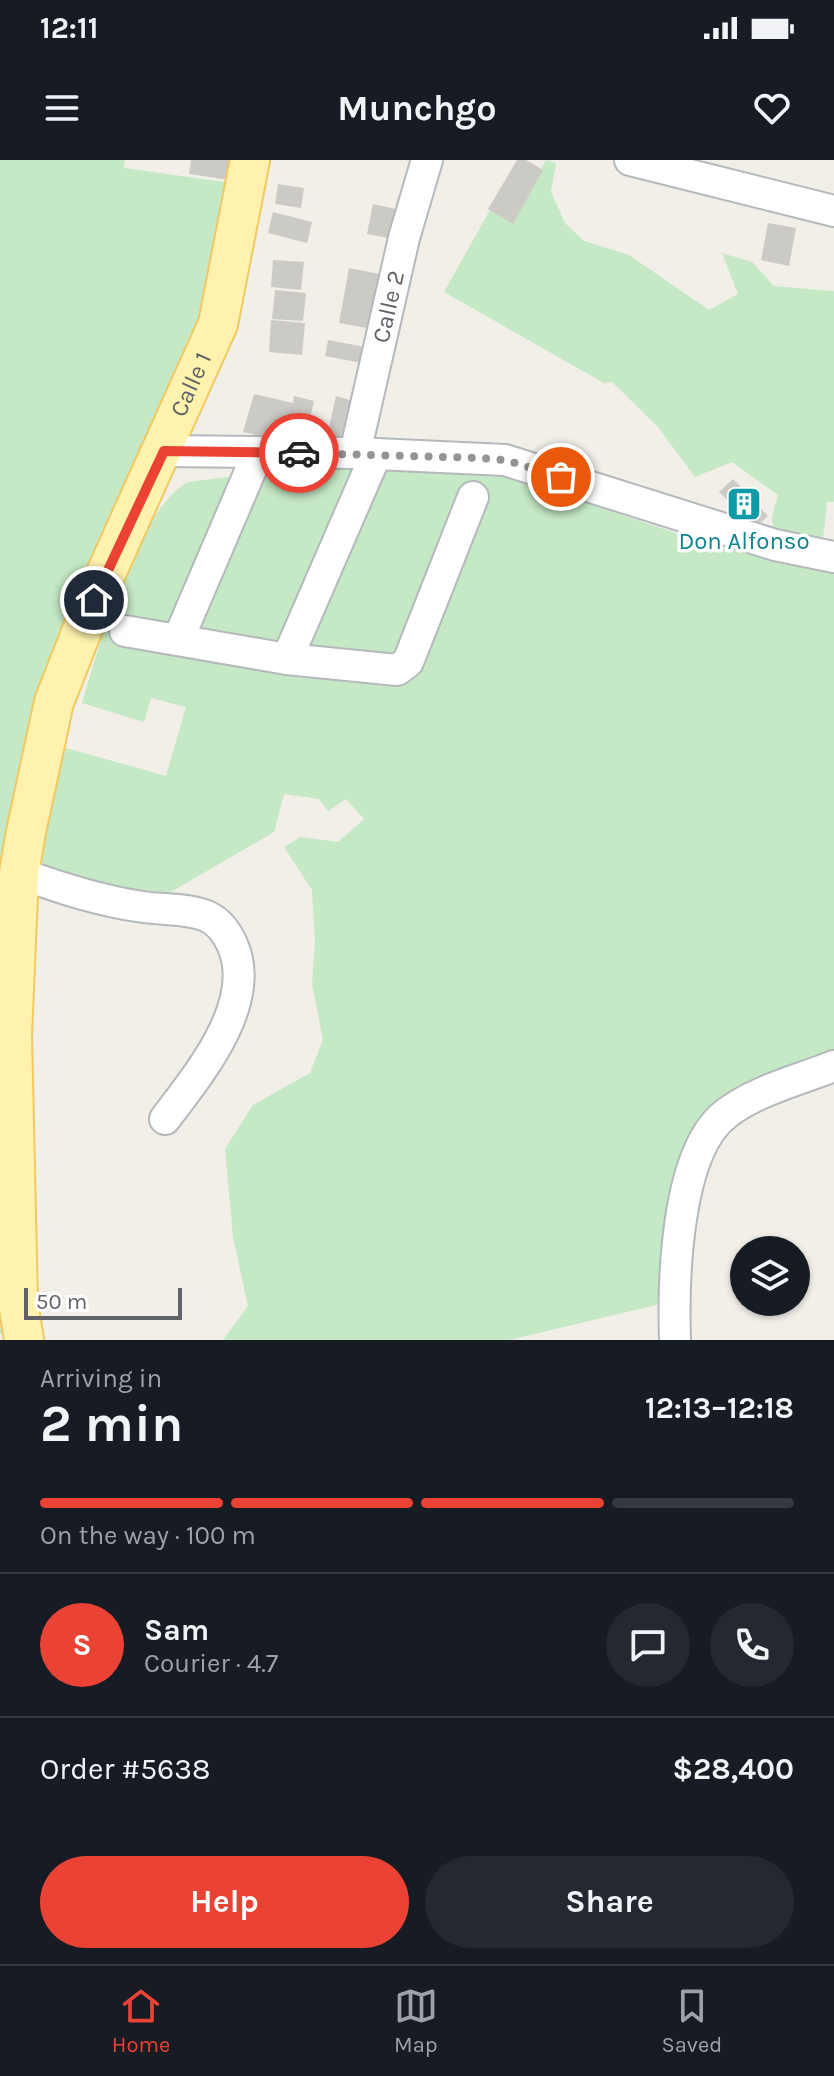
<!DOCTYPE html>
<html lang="en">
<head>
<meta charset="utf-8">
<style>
	body { margin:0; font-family:Karla,sans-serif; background:#242831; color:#f1f3f6; height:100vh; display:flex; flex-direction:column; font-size:30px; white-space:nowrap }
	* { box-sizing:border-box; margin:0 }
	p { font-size:26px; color:#9ea1a6 }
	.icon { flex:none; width:44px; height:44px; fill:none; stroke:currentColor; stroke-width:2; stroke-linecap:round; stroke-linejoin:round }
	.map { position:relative; height:1180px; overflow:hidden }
	.side { display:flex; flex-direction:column; background:#171b24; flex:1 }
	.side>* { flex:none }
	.tools { position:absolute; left:730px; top:1076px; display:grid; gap:16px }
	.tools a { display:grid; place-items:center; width:80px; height:80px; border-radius:50%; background:#171b24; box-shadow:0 2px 6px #0004; font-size:40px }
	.scale { position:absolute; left:24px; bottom:20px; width:158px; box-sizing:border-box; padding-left:8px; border:4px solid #5f6368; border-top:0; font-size:22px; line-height:28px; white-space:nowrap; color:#5f6368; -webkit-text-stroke:6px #fff; paint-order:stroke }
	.pin { position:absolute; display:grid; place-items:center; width:68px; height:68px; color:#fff; margin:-34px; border:4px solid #fff; border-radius:50%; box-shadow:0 2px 8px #0007 }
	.courier { position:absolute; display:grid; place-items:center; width:80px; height:80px; margin:-40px; border:6px solid #ea4335; border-radius:50%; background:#fff; color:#222; box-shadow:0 2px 10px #0007 }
	.head em { font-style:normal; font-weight:700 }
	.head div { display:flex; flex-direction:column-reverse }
	.head { display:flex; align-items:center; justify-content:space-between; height:136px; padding:0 40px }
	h1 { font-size:52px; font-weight:700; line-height:60px }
	.bar { display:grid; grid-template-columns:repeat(4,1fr); gap:12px 8px; align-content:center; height:96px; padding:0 40px }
	.bar i { height:10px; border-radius:6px; background:#363941 }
	.bar .active { background:#ea4335 }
	.bar p { grid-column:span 4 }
	.line { display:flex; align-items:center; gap:20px; padding:0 40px; border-top:2px solid #363941 }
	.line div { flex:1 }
	.round { display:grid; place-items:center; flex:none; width:84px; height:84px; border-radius:42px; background:#242831 }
	.button { display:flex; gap:16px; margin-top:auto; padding:16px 40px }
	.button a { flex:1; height:92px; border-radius:48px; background:#ea4335; color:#fff; font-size:32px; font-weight:700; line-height:92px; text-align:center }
	.button a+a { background:#242831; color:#f1f3f6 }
	.status { display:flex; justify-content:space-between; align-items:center; height:56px; padding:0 40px; background:#171b24; direction:ltr }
	.status svg { height:22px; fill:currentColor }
	header { display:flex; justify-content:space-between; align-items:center; height:104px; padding:0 40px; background:#171b24; font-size:36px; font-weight:700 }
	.dock { display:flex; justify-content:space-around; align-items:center; height:112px; border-top:2px solid #363941; background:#171b24; font-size:22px; color:#9ea1a6 }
	.dock a { display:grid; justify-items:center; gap:4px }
	.dock .active { color:#ea4335 }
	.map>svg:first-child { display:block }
	.green { fill:#c5e8c5 }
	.building { fill:#cccac5 }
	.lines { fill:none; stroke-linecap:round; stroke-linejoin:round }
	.minor-casing { stroke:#b5b8bc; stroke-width:34 }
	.major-casing { stroke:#f2c960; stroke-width:42 }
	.minor { stroke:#fff; stroke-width:30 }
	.major { stroke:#fff2af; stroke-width:38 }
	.done { stroke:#929495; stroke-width:8; stroke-dasharray:0 14.4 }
	.route { stroke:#ea4335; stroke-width:10 }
	.labels { text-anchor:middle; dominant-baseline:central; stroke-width:7; stroke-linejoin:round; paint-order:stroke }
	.street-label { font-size:24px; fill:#5f6368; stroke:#fff }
	.culture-label { font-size:24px; fill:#0d838f; stroke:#fff }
</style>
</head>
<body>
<div class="status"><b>12:11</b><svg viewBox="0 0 49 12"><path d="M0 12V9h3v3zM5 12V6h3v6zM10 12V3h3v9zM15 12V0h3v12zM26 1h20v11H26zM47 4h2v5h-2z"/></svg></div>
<header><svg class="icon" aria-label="menu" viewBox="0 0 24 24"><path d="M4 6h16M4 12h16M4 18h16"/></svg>Munchgo<svg class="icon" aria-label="heart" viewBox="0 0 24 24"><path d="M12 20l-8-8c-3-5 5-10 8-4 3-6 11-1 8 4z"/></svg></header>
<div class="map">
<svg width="834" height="1180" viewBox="0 0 834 1180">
	<rect width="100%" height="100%" fill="#f1efe8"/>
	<g class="green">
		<path d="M0,0H125L124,8L246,25L223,166L96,440L28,669L20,1172L0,1174Z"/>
		<path d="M546,0L556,3L551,32L565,63L584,81L629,95L709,150L738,134L722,93L752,102L774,126L834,131V342H827L822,388L774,378L772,357L778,335L732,302L695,317L658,267L612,222L604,223L444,132L490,50L513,63Z"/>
		<path d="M335,303L508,317L697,380L834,407V898L694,989L673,1141L509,1180H223L248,1146L233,1077L225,989L253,945L310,913L323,880L312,824L315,782L312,730L284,687L300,677L338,682L364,659L346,639L328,651L319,639L284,634L274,672L145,747L41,712L34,700L66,588L166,616L186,547L151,538L144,562L82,543C99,486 136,351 188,322Z"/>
	</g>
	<g class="building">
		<path d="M191,0H233L230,20L189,14Z"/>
		<path d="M517,0H526L543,10L513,64L488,49Z"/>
		<path d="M278,24L304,28L301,48L275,44Z"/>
		<path d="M373,44L400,50L394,79L367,74Z"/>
		<path d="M273,52L312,62L307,83L268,73Z"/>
		<path d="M768,63L796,68L789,106L761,100Z"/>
		<path d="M273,100L304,102L301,130L271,127Z"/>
		<path d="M349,108L379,114L367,168L339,163Z"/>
		<path d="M275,130L306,133L303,161L272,159Z"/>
		<path d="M271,160L305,163L302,195L269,192Z"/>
		<path d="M328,180L365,187L362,203L325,196Z"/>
		<path d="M254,234L293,243L294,236L314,241L305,279L285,274L287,263L282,281L243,272Z"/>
		<path d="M336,236L353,241L344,280L327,276Z"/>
		<path d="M733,319L768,356L755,368L719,332Z"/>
	</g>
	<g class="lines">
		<g class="minor-casing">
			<g id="minor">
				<path d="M630,0L834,51"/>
				<path d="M164,291L355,293L505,300L775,385L834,397"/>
				<path id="s1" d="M355,293L404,78L427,0"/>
				<path d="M125,471L287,499L397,510L408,502L473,337"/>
				<path d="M178,480L258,293"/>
				<path d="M287,499L376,294"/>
				<path d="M19,713C60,728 100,741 143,747C164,750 184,748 204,755C218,760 226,771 232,784C259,843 198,915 165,959"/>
				<path d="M675,1180C673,1120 676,990 727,953C757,930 799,920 834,906"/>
			</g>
		</g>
		<g class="major-casing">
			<g id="major">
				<path id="s2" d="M24,1180L18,1142L12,875L19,713L26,672L54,542L94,440L218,164L250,0"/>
			</g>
		</g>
		<use href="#minor" class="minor"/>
		<use href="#major" class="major"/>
	</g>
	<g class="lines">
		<path class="done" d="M299,293L480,298L505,300L561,317"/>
		<path class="route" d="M94,440L164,291L299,293"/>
	</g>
	<defs>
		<g id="building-square" transform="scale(1.8)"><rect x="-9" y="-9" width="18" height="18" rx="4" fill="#0f9aa8" stroke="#fff"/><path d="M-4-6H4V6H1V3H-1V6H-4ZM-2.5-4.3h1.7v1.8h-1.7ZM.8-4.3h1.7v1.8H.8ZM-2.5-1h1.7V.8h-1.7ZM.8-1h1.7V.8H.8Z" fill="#fff"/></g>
	</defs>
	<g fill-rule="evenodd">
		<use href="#building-square" x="744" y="344"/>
	</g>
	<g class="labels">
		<g class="street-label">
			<text stroke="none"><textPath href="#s1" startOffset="150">Calle 2</textPath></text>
			<text stroke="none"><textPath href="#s2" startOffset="988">Calle 1</textPath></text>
		</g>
		<g class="culture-label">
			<text x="744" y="381">Don Alfonso</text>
		</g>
	</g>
</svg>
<div class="tools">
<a><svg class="icon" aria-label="layers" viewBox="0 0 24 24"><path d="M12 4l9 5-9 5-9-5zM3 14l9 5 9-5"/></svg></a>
</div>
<div class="scale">50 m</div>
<div class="pin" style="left:561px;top:317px;background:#ea580c"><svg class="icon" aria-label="bag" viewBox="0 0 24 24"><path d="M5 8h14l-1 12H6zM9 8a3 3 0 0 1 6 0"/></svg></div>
<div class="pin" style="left:94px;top:440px;background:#1f2937"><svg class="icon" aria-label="home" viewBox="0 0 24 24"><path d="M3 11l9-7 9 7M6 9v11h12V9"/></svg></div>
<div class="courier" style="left:299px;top:293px"><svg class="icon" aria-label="car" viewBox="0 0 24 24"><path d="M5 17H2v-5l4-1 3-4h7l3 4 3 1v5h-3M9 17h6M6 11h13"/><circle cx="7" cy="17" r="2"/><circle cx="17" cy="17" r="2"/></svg></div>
</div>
<section class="side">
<div class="head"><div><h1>2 min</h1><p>Arriving in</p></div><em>12:13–12:18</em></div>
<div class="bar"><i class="active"></i><i class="active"></i><i class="active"></i><i></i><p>On the way · 100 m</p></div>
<div class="line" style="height:144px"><b class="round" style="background:#ea4335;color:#fff">S</b><div><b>Sam</b><p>Courier · 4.7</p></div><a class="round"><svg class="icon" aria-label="chat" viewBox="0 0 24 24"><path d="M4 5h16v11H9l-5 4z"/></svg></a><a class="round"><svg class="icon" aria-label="phone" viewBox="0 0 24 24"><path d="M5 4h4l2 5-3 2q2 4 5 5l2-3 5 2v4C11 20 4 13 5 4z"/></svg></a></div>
<div class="line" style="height:104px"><div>Order #5638</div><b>$28,400</b></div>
<div class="button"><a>Help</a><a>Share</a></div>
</section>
<nav class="dock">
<a class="active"><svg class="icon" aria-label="home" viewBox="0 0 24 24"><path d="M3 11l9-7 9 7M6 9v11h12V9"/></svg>Home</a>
<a><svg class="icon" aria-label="map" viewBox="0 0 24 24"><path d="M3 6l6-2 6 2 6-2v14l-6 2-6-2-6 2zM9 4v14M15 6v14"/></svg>Map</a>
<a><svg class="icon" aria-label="saved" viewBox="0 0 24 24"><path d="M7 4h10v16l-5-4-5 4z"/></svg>Saved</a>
</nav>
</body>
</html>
